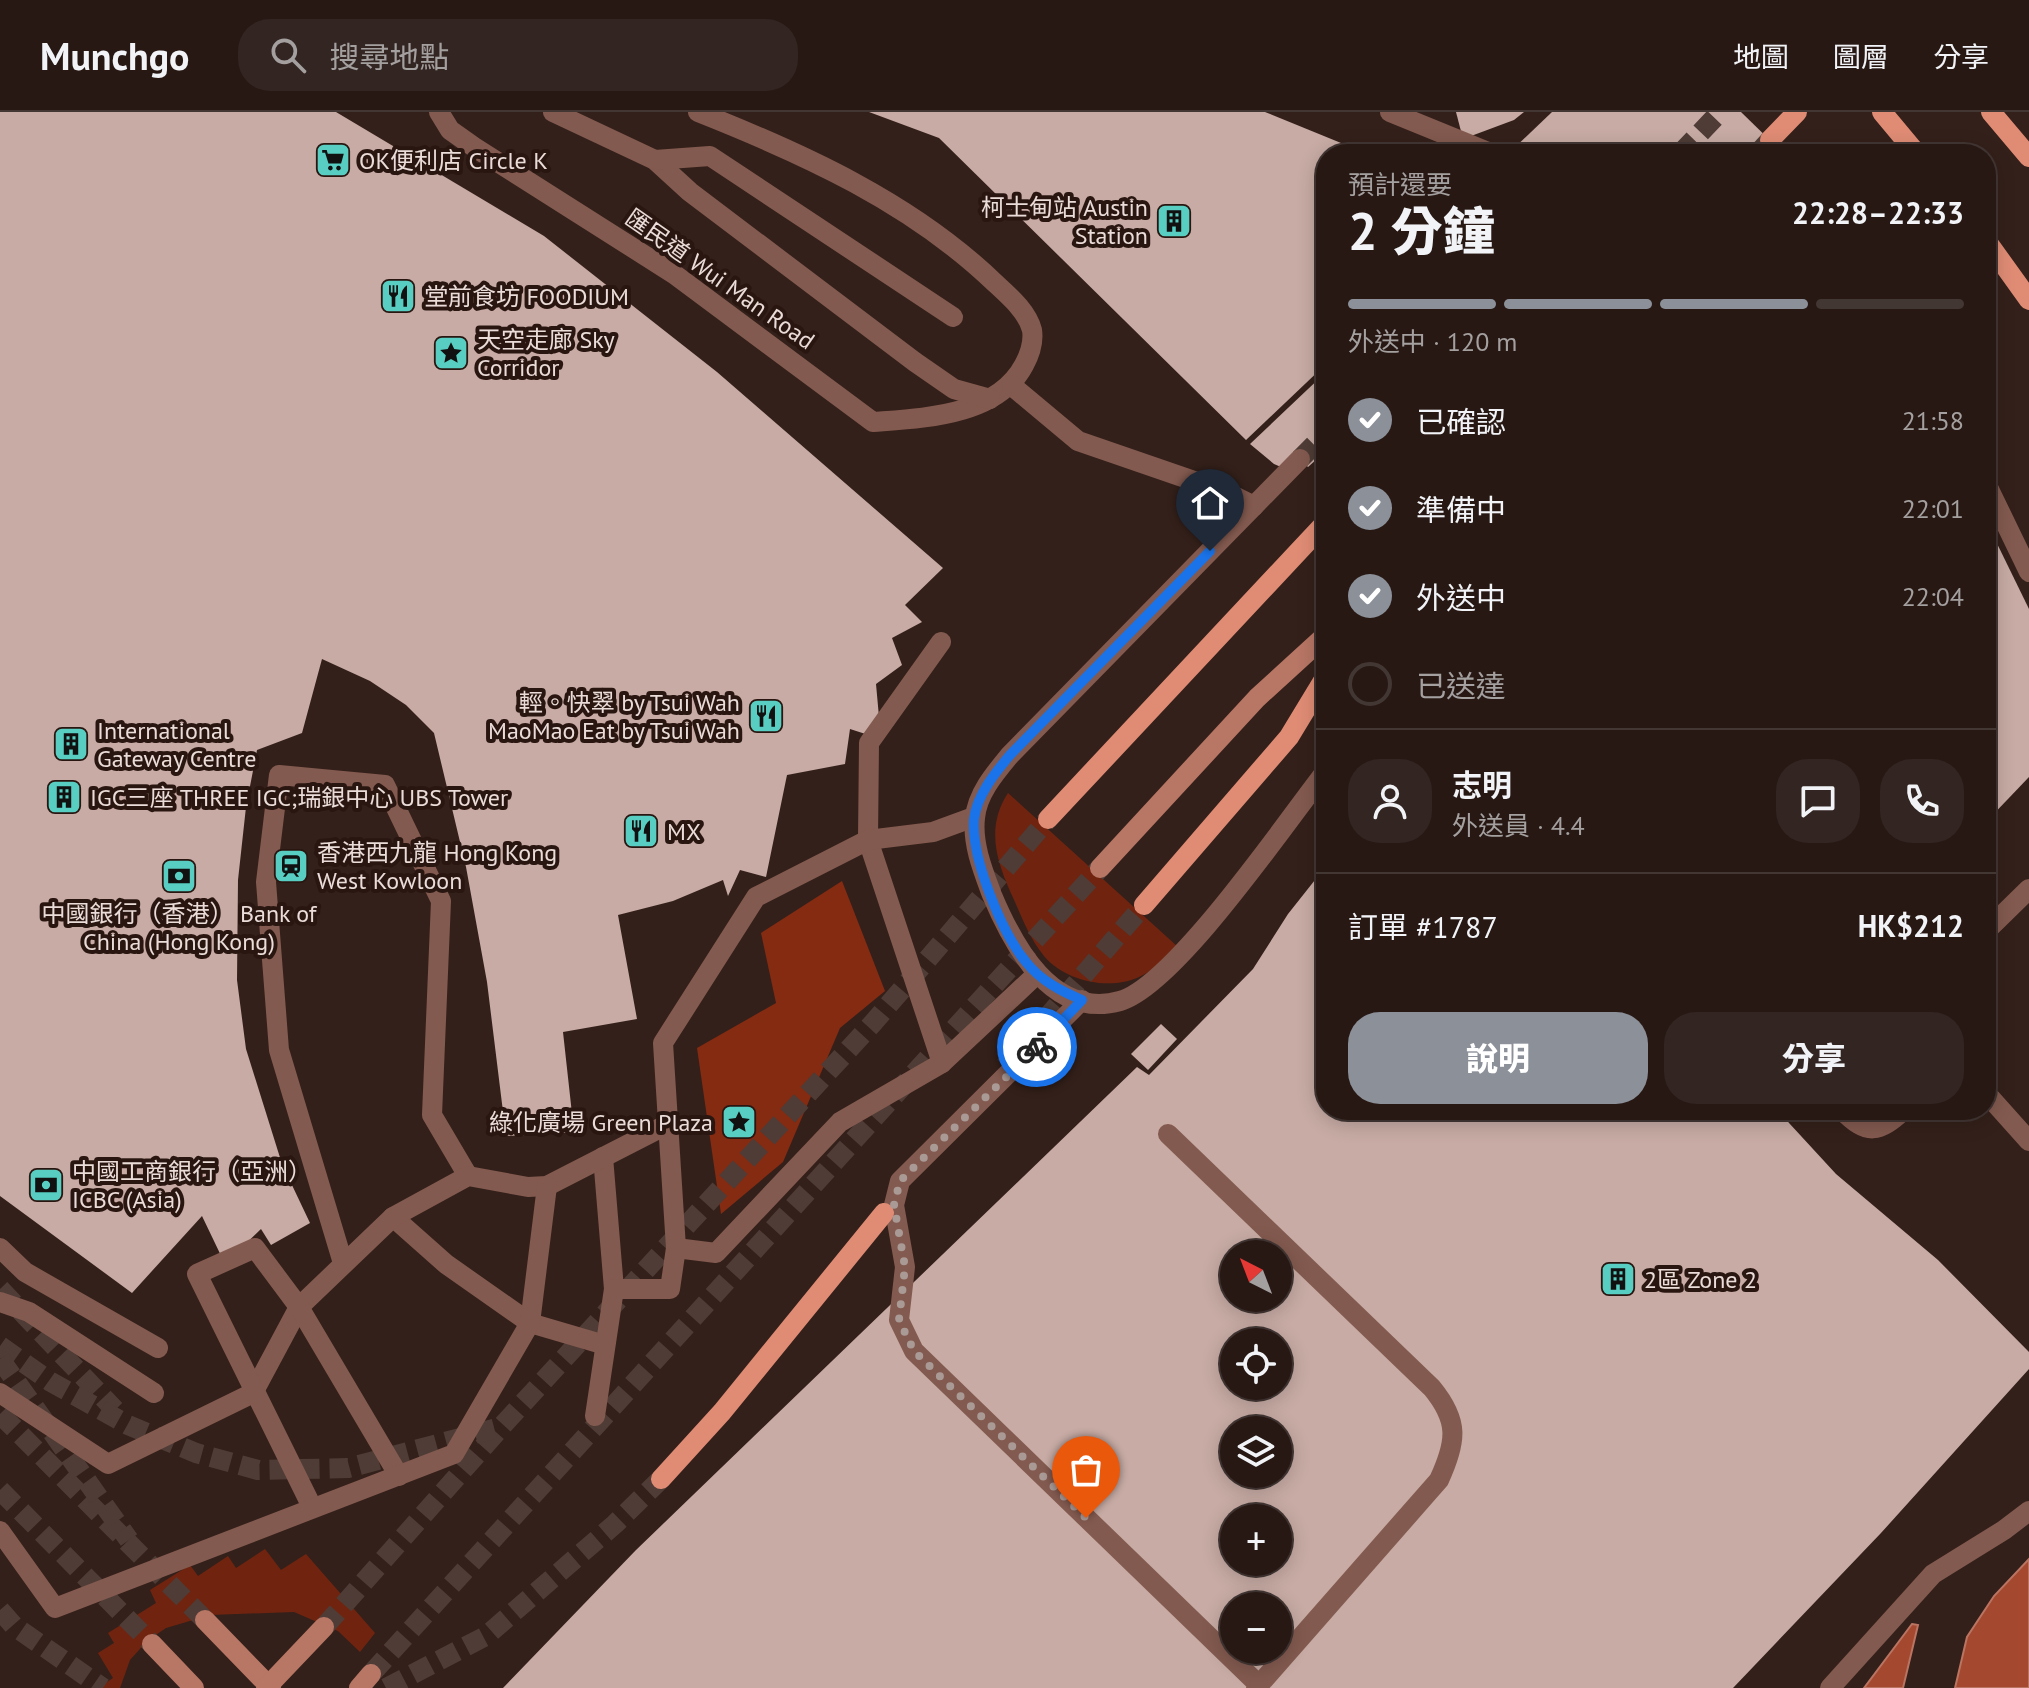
<!DOCTYPE html>
<html lang="zh-TW">
<head>
<meta charset="utf-8">
<style>
	body { margin:0; font-family:"PT Sans","Noto Sans TC",sans-serif; background:#332522; color:#f1f3f6; height:100vh; display:flex; flex-direction:column; font-size:30px; white-space:nowrap }
	* { box-sizing:border-box; margin:0 }
	p { font-size:26px; color:#a4a0a0 }
	.icon { flex:none; width:44px; height:44px; fill:none; stroke:currentColor; stroke-width:2; stroke-linecap:round; stroke-linejoin:round }
	.map { position:relative; flex:1; overflow:hidden }
	.side { position:absolute; left:1316px; top:32px; width:680px; height:976px; display:flex; flex-direction:column; background:#271814; border-radius:32px; box-shadow:0 4px 20px #0003,0 0 0 2px #433734 }
	.side>* { flex:none }
	.needle { width:52px; rotate:318deg }
	.buttons { position:absolute; left:1220px; top:1128px; display:grid; gap:16px }
	.buttons a { display:grid; place-items:center; width:72px; height:72px; border-radius:50%; background:#271814; box-shadow:0 4px 20px #0003,0 0 0 2px #433734; font-size:40px }
	.pin { position:absolute; display:grid; place-items:center; width:68px; height:68px; color:#fff; margin:-82px -34px; border-radius:50% 50% 50% 0; rotate:-45deg; box-shadow:0 0 8px #0007 }
	.pin .icon { rotate:45deg }
	.courier { position:absolute; display:grid; place-items:center; width:80px; height:80px; margin:-40px; border:6px solid #1a73e8; border-radius:50%; background:#fff; color:#222; box-shadow:0 2px 10px #0007 }
	.overview em { font-style:normal; font-weight:800 }
	.overview div { display:flex; flex-direction:column-reverse }
	.overview { display:flex; align-items:center; justify-content:space-between; height:136px; padding:0 32px }
	h1 { font-size:52px; font-weight:800; line-height:60px }
	.bar { display:grid; grid-template-columns:repeat(4,1fr); gap:12px 8px; align-content:center; height:96px; padding:0 32px }
	.bar i { height:10px; border-radius:6px; background:#433734 }
	.bar .current { background:#8c9099 }
	.bar p { grid-column:span 4 }
	.line { display:flex; align-items:center; gap:20px; padding:0 32px; border-top:2px solid #433734 }
	.line div { flex:1 }
	.round { display:grid; place-items:center; flex:none; width:84px; height:84px; border-radius:32px; background:#332522 }
	ol { padding:0 32px; list-style:none }
	li { display:flex; align-items:center; gap:24px; height:88px }
	li p { margin-inline-start:auto }
	li .icon { padding:8px; border-radius:50%; background:#8c9099; color:#fff; stroke-width:4 }
	li:last-child { color:#a4a0a0 }
	li i { width:44px; height:44px; border:4px solid #433734; border-radius:50% }
	.primary-button { display:flex; gap:16px; margin-top:auto; padding:16px 32px }
	.primary-button a { flex:1; height:92px; border-radius:32px; background:#8c9099; color:#fff; font-size:32px; font-weight:800; line-height:92px; text-align:center }
	.primary-button a+a { background:#332522; color:#f1f3f6 }
	header { display:flex; align-items:center; gap:48px; box-sizing:border-box; height:112px; padding:0 40px; background:#271814; border-bottom:2px solid #433734 }
	header strong { font-size:38px }
	nav { display:flex; gap:44px; margin-inline-start:auto; font-size:28px }
	.search { width:560px; height:72px; background:#332522; display:flex; align-items:center; gap:20px; box-sizing:border-box; padding:0 28px; border-radius:32px; color:#a4a0a0; font-size:30px }
	.map>svg:first-child { display:block }
	.green { fill:#70240f }
	.forest { fill:#842b12 }
	.water { fill:#a54830; stroke:#ba7462; stroke-width:2 }
	.building { fill:#c7aba4; fill-rule:evenodd }
	.lines { fill:none; stroke-linecap:round; stroke-linejoin:round }
	.tertiary-tunnel { stroke:#4f3c36; stroke-width:20; stroke-dasharray:20 10; stroke-linecap:butt }
	.secondary-tunnel { stroke:#4f3c36; stroke-width:20; stroke-dasharray:20 10; stroke-linecap:butt }
	.primary-tunnel { stroke:#4f3c36; stroke-width:20; stroke-dasharray:20 10; stroke-linecap:butt }
	.service { stroke:#835a4f; stroke-width:20 }
	.pedestrian { stroke:#835a4f; stroke-width:20 }
	.tertiary { stroke:#835a4f; stroke-width:20 }
	.secondary { stroke:#b87665; stroke-width:20 }
	.primary { stroke:#e08c75; stroke-width:20 }
	.done { stroke:#aa9a96; stroke-width:8; stroke-dasharray:0 14.4 }
	.route { stroke:#1a73e8; stroke-width:10 }
	.labels { text-anchor:middle; dominant-baseline:central; stroke-width:8; stroke-linejoin:round; paint-order:stroke }
	.poi-label { font-size:24px; fill:#eadcd8; stroke:#2a1611; text-anchor:start }
	.street-label { font-size:24px; fill:#eadcd8; stroke:#2a1611 }
</style>
</head>
<body>
<header>
<strong>Munchgo</strong>
<div class="search"><svg class="icon" aria-label="search" viewBox="0 0 24 24"><circle cx="10" cy="10" r="6"/><path d="M15 15l6 6"/></svg>搜尋地點</div>
<nav><a>地圖</a><a>圖層</a><a>分享</a></nav>
</header>
<div class="map">
<svg width="2029" height="1576" viewBox="0 0 2029 1576">
	<rect width="100%" height="100%" fill="#34201a"/>
	<g class="green">
		<path d="M1008,681L1178,835C1166,846 1154,858 1139,865C1109,879 1065,869 1044,844C1031,828 1023,809 1015,790C998,753 984,718 1008,681Z"/>
		<path d="M265,1437L281,1458L306,1442L375,1521L360,1540L338,1519L294,1500L210,1503L166,1516L147,1529L130,1548L120,1576H98L113,1566L98,1541L114,1531L108,1521L156,1491L150,1478L190,1453L198,1464L228,1444L236,1456Z"/>
	</g>
	<path class="forest" d="M842,769L885,879L840,916L783,1050L721,1102L697,936L776,891L761,821Z"/>
	<g class="water">
		<path d="M2029,1447V1576H1955L1967,1525L1994,1484Z"/>
		<path d="M1912,1512L1918,1513L1903,1576H1864Z"/>
	</g>
	<g class="building">
		<path d="M0,0H336L544,124L717,260L943,456L905,493L922,510L892,526L902,553L876,572L881,627L850,617L845,652L787,663L766,765L740,758L728,784L723,768L673,789L618,803L637,907L563,920L574,1020L506,1024L487,870L466,755L434,621L406,593L370,569L322,547L302,621L257,638L246,695L238,768L237,868L246,937L282,1052L310,1111L271,1133L261,1117L225,1152L202,1104L132,1181L0,1084Z"/>
		<path d="M869,0H1265L1368,42H1326V252L1246,328L939,26Z"/>
		<path d="M1456,0H1524L1514,8L1463,27Z"/>
		<path d="M1552,0H1741L1784,42H1508Z"/>
		<path d="M1326,260V339L1308,355L1300,347L1281,355L1274,352L1250,332Z"/>
		<path d="M1986,409L2029,497V665L1986,710Z"/>
		<path d="M1326,754V998H1777L1836,1062L1938,1148L2029,1240V1257L1881,1421L1733,1576H503L636,1438L1137,955L1149,963L1253,857L1288,802ZM1234,1142H1278V1186H1234ZM1234,1230H1278V1274H1234ZM1234,1318H1278V1362H1234ZM1234,1406H1278V1450H1234ZM1234,1494H1278V1538H1234Z"/>
		<path d="M1161,912L1177,927L1148,958L1131,942Z"/>
	</g>
	<g class="lines">
		<path class="tertiary-tunnel" d="M1300,347L1326,321"/>
		<g class="secondary-tunnel">
			<path d="M0,1302L205,1508"/>
			<path d="M0,1378L152,1532"/>
			<path d="M324,1515L501,1315"/>
			<path d="M371,1562L1100,756"/>
		</g>
		<g class="primary-tunnel">
			<path d="M1680,42L1720,0"/>
			<path d="M1757,42L1770,28"/>
			<path d="M1005,954L1144,793"/>
			<path d="M0,1177L115,1298"/>
			<path d="M0,1234L51,1270L128,1313L196,1341L258,1358L348,1356L501,1315L873,911L1048,707"/>
			<path d="M0,1247L129,1428"/>
			<path d="M0,1498L14,1514L103,1576"/>
			<path d="M386,1576L486,1524L615,1412L661,1367"/>
		</g>
		<g class="service">
			<path d="M439,0L450,18L474,35L674,162L873,310C924,306 997,304 1024,253C1030,242 1034,231 1032,218C1027,199 1009,184 995,171C912,91 804,42 698,0"/>
			<path d="M553,0L655,48L690,80L915,250L954,277L990,287"/>
			<path d="M1390,0L1493,42"/>
			<path d="M655,48L710,44L953,205"/>
			<path d="M1082,888L900,1069L894,1093L905,1155L899,1208L914,1239L1259,1573L1256,1576"/>
			<path d="M1986,981L2029,1029"/>
			<path d="M1842,998C1867,1024 1879,1021 1904,998"/>
			<path d="M1168,1022L1432,1276C1459,1309 1457,1329 1439,1368L1259,1573"/>
			<path d="M0,1136L25,1160L158,1236"/>
			<path d="M0,1190L29,1200L154,1281"/>
			<path d="M1830,1576L1933,1462L2004,1418L2029,1399"/>
		</g>
		<g class="pedestrian">
			<path d="M1011,273L1078,329L1226,380L1254,394"/>
			<path d="M1986,371L2029,460"/>
			<path d="M941,530L869,631L868,728L942,951"/>
			<path d="M1986,819L2029,777"/>
			<path d="M603,1045L614,1177"/>
			<path d="M393,1105L446,1152L530,1211L605,1233"/>
			<path d="M676,1136L663,931L756,785L868,728L933,720L974,705"/>
			<path d="M343,1151L279,938L266,770L279,663L385,673L441,789L432,1003L468,1064"/>
			<path d="M0,1281L108,1352L253,1281L299,1195L393,1105L468,1064L528,1075L547,1074L668,1012"/>
			<path d="M595,1304L614,1177H670L676,1136L716,1141L840,1010L942,951L1037,862"/>
			<path d="M312,1395L197,1162L255,1136L299,1195L399,1364"/>
			<path d="M0,1419L55,1496L454,1342L530,1211L547,1074"/>
		</g>
		<path class="tertiary" d="M1300,347L1010,643C995,661 977,682 975,706C972,732 983,759 992,783C1013,833 1052,908 1120,889C1175,873 1286,710 1326,659"/>
		<g class="secondary">
			<path d="M1100,756L1257,586L1326,523"/>
			<path d="M205,1508L271,1576"/>
			<path d="M152,1532L194,1576"/>
			<path d="M266,1576L324,1515"/>
			<path d="M359,1576L371,1562"/>
		</g>
		<g class="primary">
			<path d="M1882,0L1917,42"/>
			<path d="M1991,0L2029,45"/>
			<path d="M1770,28L1797,0"/>
			<path d="M1986,128L2029,188"/>
			<path d="M1048,707L1326,410"/>
			<path d="M1144,793L1289,625L1326,564"/>
			<path d="M661,1367L722,1300L884,1101"/>
		</g>
	</g>
	<g class="lines">
		<path class="done" d="M1037,935L900,1069L894,1093L905,1155L899,1208L914,1239L1086,1406"/>
		<path class="route" d="M1037,935L1082,888C1061,879 1041,869 1026,850C1002,821 971,746 974,707C977,683 995,661 1010,643L1210,439"/>
	</g>
	<defs>
		<g id="supermarket-square" transform="scale(1.8)"><rect x="-9" y="-9" width="18" height="18" rx="4" fill="#57cec1" stroke="#2a1611"/><path d="M-6-5.5h2.5l.6 2H6L4.5 2H-2.5L-4.4-4H-6ZM-1.5 3.2a1.3 1.3 0 1 0 .1 0ZM3 3.2a1.3 1.3 0 1 0 .1 0Z" fill="#111"/></g>
		<g id="building-square" transform="scale(1.8)"><rect x="-9" y="-9" width="18" height="18" rx="4" fill="#57cec1" stroke="#2a1611"/><path d="M-4-6H4V6H1V3H-1V6H-4ZM-2.5-4.3h1.7v1.8h-1.7ZM.8-4.3h1.7v1.8H.8ZM-2.5-1h1.7V.8h-1.7ZM.8-1h1.7V.8H.8Z" fill="#111"/></g>
		<g id="restaurant-square" transform="scale(1.8)"><rect x="-9" y="-9" width="18" height="18" rx="4" fill="#57cec1" stroke="#2a1611"/><path d="M-5-6h1v4h1v-4h1v4h1v-4h1v5L-1.5 .5V6h-2V.5L-5-1ZM5-6V6H3V1.5H1.5Q1.5-4 5-6Z" fill="#111"/></g>
		<g id="sight-square" transform="scale(1.8)"><rect x="-9" y="-9" width="18" height="18" rx="4" fill="#57cec1" stroke="#2a1611"/><path d="M0-6L1.8-2.2L6-1.7L2.9 1.2L3.7 5.4L0 3.3L-3.7 5.4L-2.9 1.2L-6-1.7L-1.8-2.2Z" fill="#111"/></g>
		<g id="station-square" transform="scale(1.8)"><rect x="-9" y="-9" width="18" height="18" rx="4" fill="#57cec1" stroke="#2a1611"/><path d="M-3-6H3Q5-6 5-4V2Q5 4 3 4L4.5 6H3L1.5 4h-3L-3 6H-4.5L-3 4Q-5 4-5 2V-4Q-5-6-3-6ZM-3.5-4v3h7v-3ZM-3.5 1v1.5H-2V1ZM2 1v1.5H3.5V1Z" fill="#111"/></g>
		<g id="bank-square" transform="scale(1.8)"><rect x="-9" y="-9" width="18" height="18" rx="4" fill="#57cec1" stroke="#2a1611"/><path d="M-6-4H6V4H-6ZM0-2.3a2.3 2.3 0 1 0 0 4.6a2.3 2.3 0 1 0 0-4.6Z" fill="#111"/></g>
	</defs>
	<g fill-rule="evenodd">
		<use href="#supermarket-square" x="333" y="48"/>
		<use href="#building-square" x="1174" y="109"/>
		<use href="#restaurant-square" x="398" y="184"/>
		<use href="#sight-square" x="451" y="241"/>
		<use href="#restaurant-square" x="766" y="604"/>
		<use href="#building-square" x="71" y="632"/>
		<use href="#building-square" x="64" y="685"/>
		<use href="#restaurant-square" x="641" y="719"/>
		<use href="#station-square" x="291" y="754"/>
		<use href="#bank-square" x="179" y="764"/>
		<use href="#sight-square" x="739" y="1010"/>
		<use href="#bank-square" x="46" y="1073"/>
		<use href="#building-square" x="1618" y="1167"/>
	</g>
	<g class="labels">
		<g class="poi-label">
			<text x="359" y="48">OK便利店 Circle K</text>
			<text x="1148" y="95" text-anchor="end">柯士甸站 Austin<tspan x="1148" dy="28">Station</tspan></text>
			<text x="424" y="184">堂前食坊 FOODIUM</text>
			<text x="477" y="227">天空走廊 Sky<tspan x="477" dy="28">Corridor</tspan></text>
			<text x="740" y="590" text-anchor="end">輕。快翠 by Tsui Wah<tspan x="740" dy="28">MaoMao Eat by Tsui Wah</tspan></text>
			<text x="97" y="618">International<tspan x="97" dy="28">Gateway Centre</tspan></text>
			<text x="90" y="685">IGC三座 THREE IGC;瑞銀中心 UBS Tower</text>
			<text x="667" y="719">MX</text>
			<text x="317" y="740">香港西九龍 Hong Kong<tspan x="317" dy="28">West Kowloon</tspan></text>
			<text x="179" y="801" text-anchor="middle">中國銀行（香港） Bank of<tspan x="179" dy="28">China (Hong Kong)</tspan></text>
			<text x="713" y="1010" text-anchor="end">綠化廣場 Green Plaza</text>
			<text x="72" y="1059">中國工商銀行（亞洲）<tspan x="72" dy="28">ICBC (Asia)</tspan></text>
			<text x="1644" y="1167">2區 Zone 2</text>
		</g>
		<g class="street-label">
			<text transform="translate(720 167) rotate(35)">匯民道 Wui Man Road</text>
		</g>
	</g>
</svg>
<div class="buttons">
<a><svg class="needle" viewBox="-14 -14 28 28"><path d="M0-13l5 13h-10z" fill="#e53935"/><path d="M0 13l5-13h-10z" fill="#a4a0a0"/></svg></a>
<a><svg class="icon" aria-label="locate" viewBox="0 0 24 24"><circle cx="12" cy="12" r="6"/><path d="M12 2v4M12 18v4M2 12h4M18 12h4"/></svg></a>
<a><svg class="icon" aria-label="layers" viewBox="0 0 24 24"><path d="M12 4l9 5-9 5-9-5zM3 14l9 5 9-5"/></svg></a>
<a>+</a>
<a>−</a>
</div>
<div class="pin" style="left:1086px;top:1406px;background:#ea580c"><svg class="icon" aria-label="bag" viewBox="0 0 24 24"><path d="M5 8h14l-1 12H6zM9 8a3 3 0 0 1 6 0"/></svg></div>
<div class="pin" style="left:1210px;top:439px;background:#1f2937"><svg class="icon" aria-label="home" viewBox="0 0 24 24"><path d="M3 11l9-7 9 7M6 9v11h12V9"/></svg></div>
<div class="courier" style="left:1037px;top:935px"><svg class="icon" aria-label="bike" viewBox="0 0 24 24"><circle cx="6" cy="16" r="4"/><circle cx="18" cy="16" r="4"/><path d="M6 16l4-8h5l3 8M10 8l3 8H6M13 5h3"/></svg></div>
<section class="side">
<div class="overview"><div><h1>2 分鐘</h1><p>預計還要</p></div><em>22:28–22:33</em></div>
<div class="bar"><i class="current"></i><i class="current"></i><i class="current"></i><i></i><p>外送中 · 120 m</p></div>
<ol>
<li><svg class="icon" aria-label="check" viewBox="0 0 24 24"><path d="M5 12l5 5 9-10"/></svg>已確認<p>21:58</p></li>
<li><svg class="icon" aria-label="check" viewBox="0 0 24 24"><path d="M5 12l5 5 9-10"/></svg>準備中<p>22:01</p></li>
<li><svg class="icon" aria-label="check" viewBox="0 0 24 24"><path d="M5 12l5 5 9-10"/></svg>外送中<p>22:04</p></li>
<li><i></i>已送達</li>
</ol>
<div class="line" style="height:144px"><a class="round"><svg class="icon" aria-label="person" viewBox="0 0 24 24"><circle cx="12" cy="8" r="4"/><path d="M4 21q1-7 8-7t8 7"/></svg></a><div><b>志明</b><p>外送員 · 4.4</p></div><a class="round"><svg class="icon" aria-label="chat" viewBox="0 0 24 24"><path d="M4 5h16v11H9l-5 4z"/></svg></a><a class="round"><svg class="icon" aria-label="phone" viewBox="0 0 24 24"><path d="M5 4h4l2 5-3 2q2 4 5 5l2-3 5 2v4C11 20 4 13 5 4z"/></svg></a></div>
<div class="line" style="height:104px"><div>訂單 #1787</div><b>HK$212</b></div>
<div class="primary-button"><a>說明</a><a>分享</a></div>
</section>
</div>
</body>
</html>
